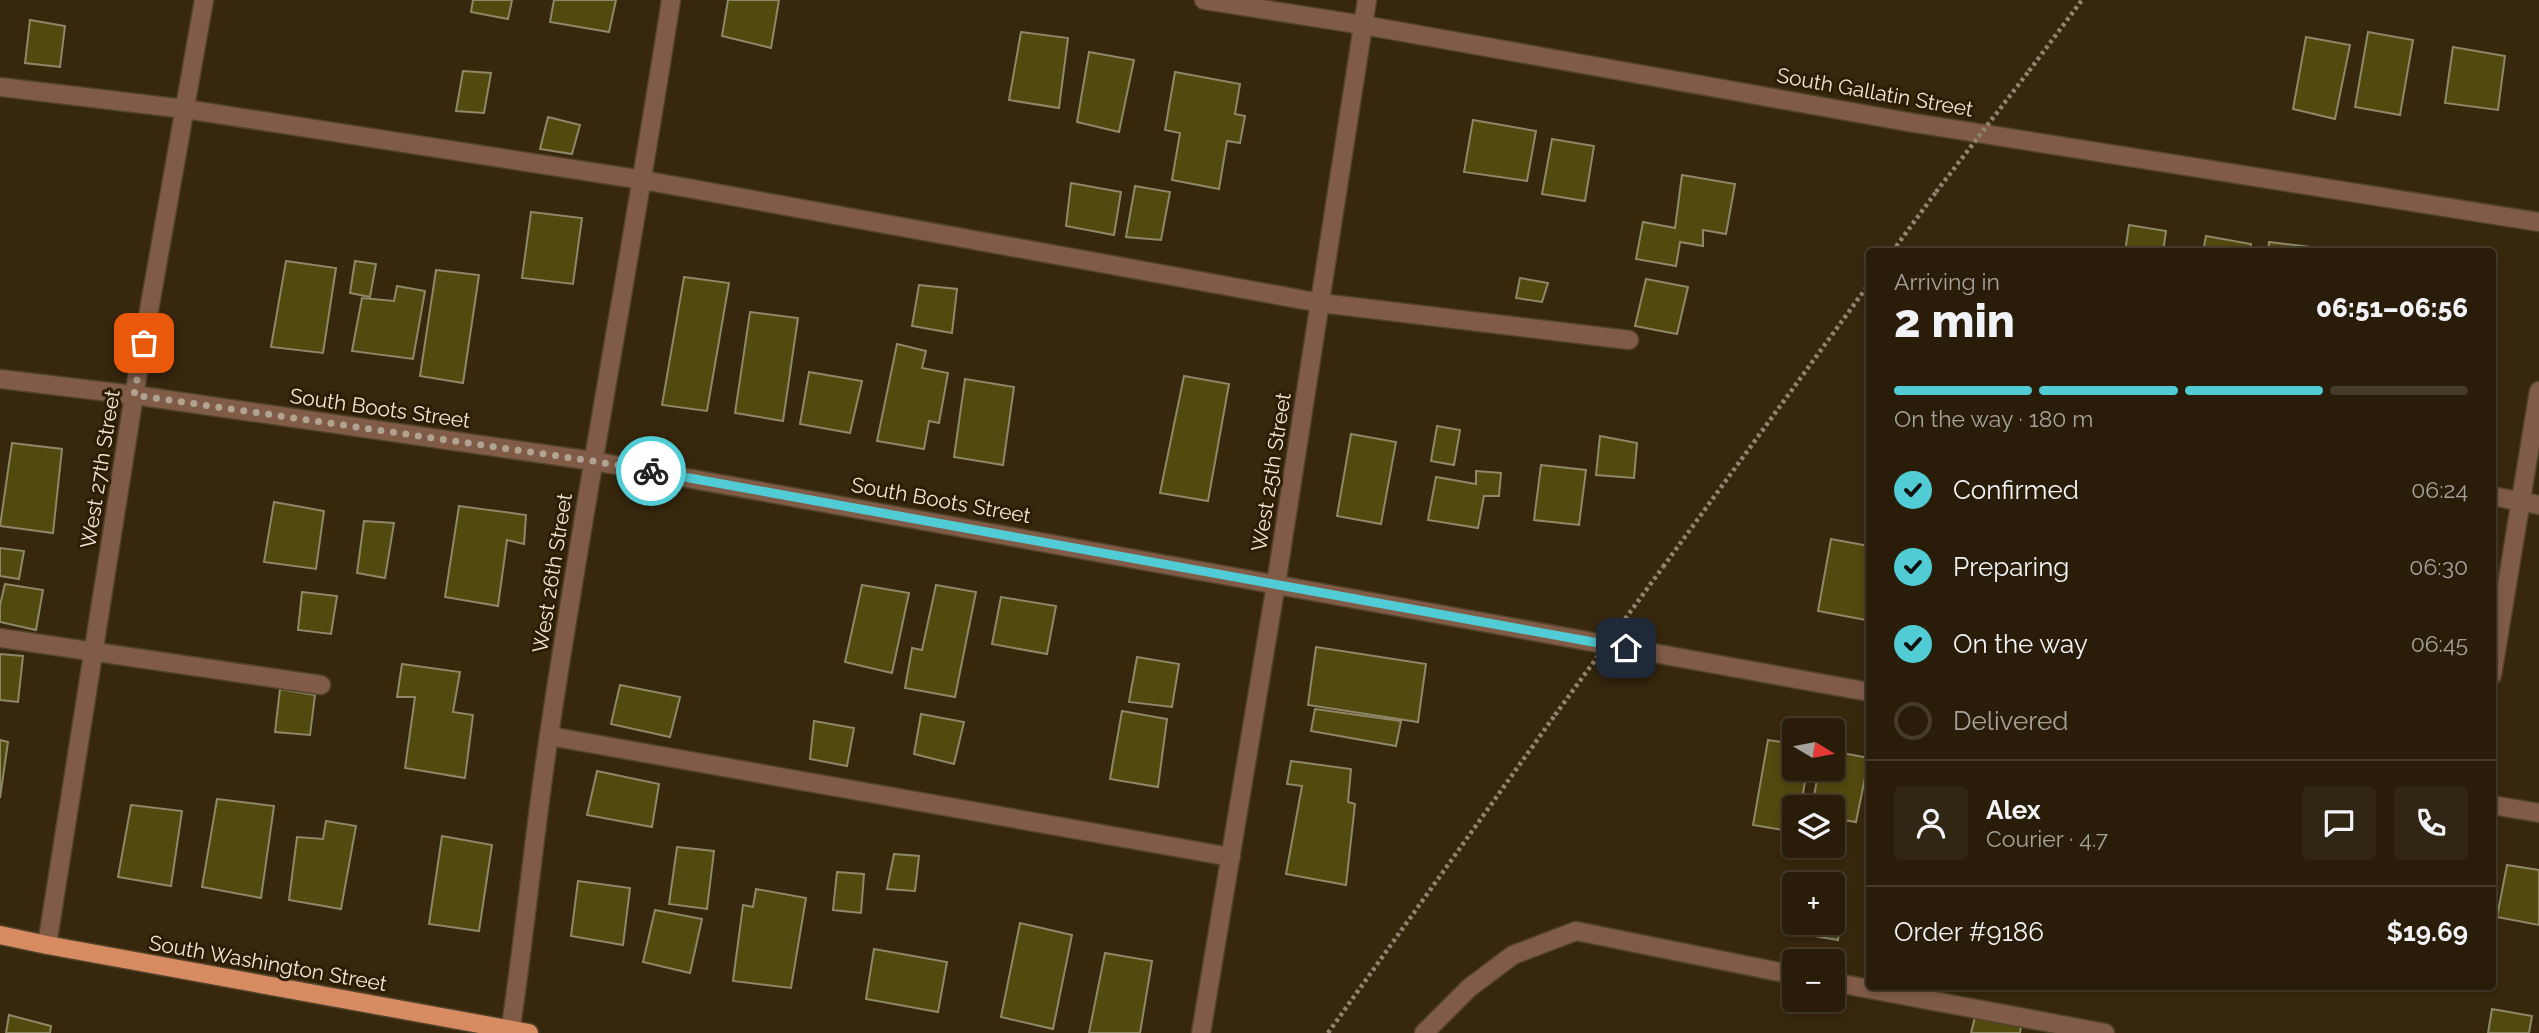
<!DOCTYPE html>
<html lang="en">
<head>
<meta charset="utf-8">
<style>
	body { margin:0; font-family:Raleway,sans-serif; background:#312613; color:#f1f3f6; height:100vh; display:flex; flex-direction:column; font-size:26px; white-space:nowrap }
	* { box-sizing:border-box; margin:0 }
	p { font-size:23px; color:#a5a29c }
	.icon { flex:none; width:38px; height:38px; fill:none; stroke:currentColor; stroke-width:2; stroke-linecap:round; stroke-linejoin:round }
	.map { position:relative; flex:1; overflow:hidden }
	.side { position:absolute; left:1866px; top:248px; width:630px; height:742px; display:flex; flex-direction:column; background:#291d0a; border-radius:7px; box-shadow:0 4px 10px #0003,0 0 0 2px #453b2b }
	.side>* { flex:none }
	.needle { width:46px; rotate:100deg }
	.tools { position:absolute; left:1782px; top:718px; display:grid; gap:14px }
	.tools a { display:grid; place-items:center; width:63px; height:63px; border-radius:7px; background:#291d0a; box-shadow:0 4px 10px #0003,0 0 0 2px #453b2b; font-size:35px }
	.pin { position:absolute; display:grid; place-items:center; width:60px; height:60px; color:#fff; margin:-30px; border-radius:14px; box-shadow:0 4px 10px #0006 }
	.courier { position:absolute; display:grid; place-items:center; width:70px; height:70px; margin:-35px; border:5px solid #51ccd4; border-radius:50%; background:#fff; color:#222; box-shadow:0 2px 9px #0007 }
	.summary em { font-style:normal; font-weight:800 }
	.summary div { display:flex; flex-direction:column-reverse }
	.summary { display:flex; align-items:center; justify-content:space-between; height:119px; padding:0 28px }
	h1 { font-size:46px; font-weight:800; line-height:52px }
	.bar { display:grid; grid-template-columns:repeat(4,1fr); gap:10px 7px; align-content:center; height:84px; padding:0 28px }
	.bar i { height:9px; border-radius:5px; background:#453b2b }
	.bar .on { background:#51ccd4 }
	.bar p { grid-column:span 4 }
	.line { display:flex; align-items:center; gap:18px; padding:0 28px; border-top:2px solid #453b2b }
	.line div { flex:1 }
	.round { display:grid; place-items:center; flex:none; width:74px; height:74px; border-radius:7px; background:#312613 }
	ol { padding:0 28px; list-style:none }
	li { display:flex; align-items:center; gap:21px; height:77px }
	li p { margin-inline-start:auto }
	li .icon { padding:7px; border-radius:50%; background:#51ccd4; color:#111; stroke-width:4 }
	li:last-child { color:#a5a29c }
	li i { width:38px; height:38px; border:4px solid #453b2b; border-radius:50% }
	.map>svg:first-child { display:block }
	.building { fill:#52490f; stroke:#8d8868; stroke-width:2 }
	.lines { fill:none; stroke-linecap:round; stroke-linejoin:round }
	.minor-casing { stroke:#514229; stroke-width:21 }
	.major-casing { stroke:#514229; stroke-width:21 }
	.path { stroke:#918470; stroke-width:4.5; stroke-dasharray:3.5 3.5; stroke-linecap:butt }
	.minor { stroke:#805c48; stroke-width:18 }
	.major { stroke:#d68b61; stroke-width:18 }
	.path-bridge { stroke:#918470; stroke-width:4.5; stroke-dasharray:3.5 3.5; stroke-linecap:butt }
	.done { stroke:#b0a391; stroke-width:7; stroke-dasharray:0 12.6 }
	.route { stroke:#51ccd4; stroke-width:9 }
	.labels { text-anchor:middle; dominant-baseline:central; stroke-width:6; stroke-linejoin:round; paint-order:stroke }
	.street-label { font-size:21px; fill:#f1e6d8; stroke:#2d1d04 }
</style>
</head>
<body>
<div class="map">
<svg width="2539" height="1033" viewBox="0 0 2539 1033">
	<rect width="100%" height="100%" fill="#37270d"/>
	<g class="building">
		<path d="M473,0H512L508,19L471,12Z"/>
		<path d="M554,0H616L609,32L550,22Z"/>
		<path d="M728,0H779L771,48L722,36Z"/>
		<path d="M30,20L65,26L60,67L25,63Z"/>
		<path d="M1021,32L1068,38L1059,108L1009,100Z"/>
		<path d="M2368,32L2413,40L2400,115L2355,107Z"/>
		<path d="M2306,37L2350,45L2335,119L2293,109Z"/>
		<path d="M2453,47L2505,56L2498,110L2445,103Z"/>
		<path d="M1089,52L1134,60L1119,132L1077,122Z"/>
		<path d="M463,71L491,73L484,113L456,111Z"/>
		<path d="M1175,72L1240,84L1235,114L1245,116L1240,143L1227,141L1219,189L1172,180L1180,133L1165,130Z"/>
		<path d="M548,117L580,125L572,154L540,149Z"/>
		<path d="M1473,120L1536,131L1527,181L1464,172Z"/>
		<path d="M1552,139L1594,146L1585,201L1542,194Z"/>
		<path d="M1682,175L1735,184L1726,234L1703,230V246L1680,242L1676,266L1636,259L1643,222L1675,228Z"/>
		<path d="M1071,183L1121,192L1114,235L1066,226Z"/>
		<path d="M1135,186L1170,192L1161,240L1126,237Z"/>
		<path d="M531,212L582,218L573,284L522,278Z"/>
		<path d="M2129,225L2166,231L2163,252H2125Z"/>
		<path d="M2206,236L2251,244L2250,252H2203Z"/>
		<path d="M2269,242L2312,247L2311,252H2268Z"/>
		<path d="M286,261L336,268L323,353L271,347Z"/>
		<path d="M355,261L376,264L370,297L350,293Z"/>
		<path d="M436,270L479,275L463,383L420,376Z"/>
		<path d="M684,277L729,283L707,411L662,405Z"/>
		<path d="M1520,278L1548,283L1542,302L1516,298Z"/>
		<path d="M1646,279L1688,287L1677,334L1635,326Z"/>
		<path d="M919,285L957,289L952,333L912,326Z"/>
		<path d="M397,286L425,291L413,359L352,351L362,298L394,301Z"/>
		<path d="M750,312L798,318L783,421L735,413Z"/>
		<path d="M897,344L926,351L922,368L948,373L939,423L929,421L924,449L877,441Z"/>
		<path d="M809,372L862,381L850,433L800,424Z"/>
		<path d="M1184,376L1229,384L1208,501L1160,493Z"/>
		<path d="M965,379L1014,387L1003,465L954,457Z"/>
		<path d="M1437,426L1460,430L1454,465L1431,461Z"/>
		<path d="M1351,434L1396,442L1381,524L1337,516Z"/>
		<path d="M1600,436L1637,443L1634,478L1596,475Z"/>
		<path d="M12,443L62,449L53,533L0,526Z"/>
		<path d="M1541,465L1586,470L1579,525L1534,520Z"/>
		<path d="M1476,471L1501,473L1499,496H1484L1478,528L1428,520L1436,477L1476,484Z"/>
		<path d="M274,502L324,511L316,569L264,562Z"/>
		<path d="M459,506L526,515L524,544L507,540L498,606L445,597Z"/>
		<path d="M364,521L394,523L385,578L357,573Z"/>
		<path d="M1831,539L1869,546V602L1866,620L1818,611Z"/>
		<path d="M0,548L24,551L19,579L0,576Z"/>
		<path d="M5,584L43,590L36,630L0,622V605Z"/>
		<path d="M862,585L909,593L892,673L845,662Z"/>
		<path d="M936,585L976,592L955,697L905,688L912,648L922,650Z"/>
		<path d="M302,592L337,596L331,634L298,630Z"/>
		<path d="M1001,597L1056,606L1047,654L992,644Z"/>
		<path d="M1316,647L1426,664L1418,722L1308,705Z"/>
		<path d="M0,654L23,656L18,702L0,700Z"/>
		<path d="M1137,657L1179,664L1172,707L1129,702Z"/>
		<path d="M402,664L460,672L453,712L473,715L465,778L405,768L415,697H397Z"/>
		<path d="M620,685L680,697L670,737L611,724Z"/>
		<path d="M280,689L315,695L310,735L275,732Z"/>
		<path d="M1315,709L1401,721L1396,746L1311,731Z"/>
		<path d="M1122,711L1167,719L1158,787L1110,779Z"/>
		<path d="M921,714L964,722L954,764L914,754Z"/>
		<path d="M814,721L854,728L847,766L810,759Z"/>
		<path d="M0,740L8,742L0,798Z"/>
		<path d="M1768,740L1794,744V768H1807L1801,807H1794V832L1753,825Z"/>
		<path d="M1832,751L1869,758L1856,822L1833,818L1832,825V807H1812L1819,768H1832Z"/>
		<path d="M1291,761L1351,769L1348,802L1355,804L1346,885L1286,874L1302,786L1287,784Z"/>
		<path d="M597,771L659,784L652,827L587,815Z"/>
		<path d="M217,799L274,806L261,898L202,887Z"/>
		<path d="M131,805L182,811L171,886L118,877Z"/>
		<path d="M326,821L356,826L341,909L289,900L297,837L323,839Z"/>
		<path d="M442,836L492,845L479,931L429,924Z"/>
		<path d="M677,847L714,851L707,909L669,904Z"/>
		<path d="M894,854L919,856L915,891L887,889Z"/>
		<path d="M2507,865L2539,870V925L2497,917Z"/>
		<path d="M837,872L864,874L861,913L833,910Z"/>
		<path d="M578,881L630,888L623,945L571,936Z"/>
		<path d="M756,889L806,898L791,988L733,981L743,905L753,907Z"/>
		<path d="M1832,904L1844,905L1838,940L1790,932L1794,911V922H1832Z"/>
		<path d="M655,910L702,919L690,973L643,962Z"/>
		<path d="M1020,923L1072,935L1053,1029L1001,1017Z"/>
		<path d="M874,949L947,962L938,1012L866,999Z"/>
		<path d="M1105,953L1152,961L1140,1033H1089Z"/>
		<path d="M1977,1009L2022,1019L2020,1033H1971Z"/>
		<path d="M2492,1009L2532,1016L2529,1033H2488Z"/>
		<path d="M9,1015L51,1026L50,1033H6Z"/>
	</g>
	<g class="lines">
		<g class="minor-casing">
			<g id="minor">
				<path d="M1204,0L1363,25L1908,122L2539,222"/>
				<path d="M0,87L185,109L643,180L1321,303L1629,340"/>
				<path d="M0,379L134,395L593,461L1869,692"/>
				<path d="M2492,496L2539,505"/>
				<path d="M0,638L321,685"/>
				<path d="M2492,675L2539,391"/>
				<path d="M549,736L1231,857"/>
				<path d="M2492,805L2539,813"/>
				<path d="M47,945L134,395L204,0"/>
				<path d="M1832,982L2105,1033"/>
				<path d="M510,1033C525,934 534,834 549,735C586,489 633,245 671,0"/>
				<path d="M1201,1033L1276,584L1367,0"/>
				<path d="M1424,1033L1469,988L1513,955L1576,931L1794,975"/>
			</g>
		</g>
		<g class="major-casing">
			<path id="major" d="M0,935L47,945L529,1033"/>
		</g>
		<g class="path">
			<path d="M2029,71L2082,0"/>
			<path d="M1892,252L1936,192"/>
			<path d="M1663,567L1869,284"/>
			<path d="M1328,1033L1555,715"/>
		</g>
		<use href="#minor" class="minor"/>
		<use href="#major" class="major"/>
		<g class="path-bridge">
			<path d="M1936,192L2029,71"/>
			<path d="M1555,715L1663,567"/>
		</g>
	</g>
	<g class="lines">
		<path class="done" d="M144,343L134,395L593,461L651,471"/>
		<path class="route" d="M651,471L1626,648"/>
	</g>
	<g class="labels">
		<g class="street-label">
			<text transform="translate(1875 92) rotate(10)">South Gallatin Street</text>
			<text transform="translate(380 408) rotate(8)">South Boots Street</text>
			<text transform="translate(100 469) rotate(-81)">West 27th Street</text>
			<text transform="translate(1271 472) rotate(-81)">West 25th Street</text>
			<text transform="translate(941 500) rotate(10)">South Boots Street</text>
			<text transform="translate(552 573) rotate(-81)">West 26th Street</text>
			<text transform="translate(268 963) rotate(10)">South Washington Street</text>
		</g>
	</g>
</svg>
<div class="tools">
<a><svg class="needle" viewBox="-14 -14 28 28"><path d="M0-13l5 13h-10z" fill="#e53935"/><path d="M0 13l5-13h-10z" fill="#a5a29c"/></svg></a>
<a><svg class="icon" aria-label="layers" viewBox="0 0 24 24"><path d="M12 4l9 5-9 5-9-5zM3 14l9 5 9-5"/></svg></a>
<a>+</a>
<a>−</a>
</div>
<div class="pin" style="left:144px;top:343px;background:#ea580c"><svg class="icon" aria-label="bag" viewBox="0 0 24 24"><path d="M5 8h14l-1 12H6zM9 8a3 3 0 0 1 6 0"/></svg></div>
<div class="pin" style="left:1626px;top:648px;background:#1f2937"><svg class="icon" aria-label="home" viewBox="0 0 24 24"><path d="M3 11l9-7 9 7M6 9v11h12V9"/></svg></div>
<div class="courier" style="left:651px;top:471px"><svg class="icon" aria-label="bike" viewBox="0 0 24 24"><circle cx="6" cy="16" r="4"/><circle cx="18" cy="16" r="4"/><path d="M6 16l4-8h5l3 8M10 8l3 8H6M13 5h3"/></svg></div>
<section class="side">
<div class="summary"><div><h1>2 min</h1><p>Arriving in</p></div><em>06:51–06:56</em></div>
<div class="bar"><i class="on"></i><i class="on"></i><i class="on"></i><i></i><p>On the way · 180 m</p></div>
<ol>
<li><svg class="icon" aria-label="check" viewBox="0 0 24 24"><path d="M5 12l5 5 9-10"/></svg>Confirmed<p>06:24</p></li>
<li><svg class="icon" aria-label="check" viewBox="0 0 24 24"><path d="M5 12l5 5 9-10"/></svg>Preparing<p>06:30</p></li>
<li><svg class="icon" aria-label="check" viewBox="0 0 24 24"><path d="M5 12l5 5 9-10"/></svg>On the way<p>06:45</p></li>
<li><i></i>Delivered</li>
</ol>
<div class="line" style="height:126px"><a class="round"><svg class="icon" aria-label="person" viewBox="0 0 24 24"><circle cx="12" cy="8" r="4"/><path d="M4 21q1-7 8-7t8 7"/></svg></a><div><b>Alex</b><p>Courier · 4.7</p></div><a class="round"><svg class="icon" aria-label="chat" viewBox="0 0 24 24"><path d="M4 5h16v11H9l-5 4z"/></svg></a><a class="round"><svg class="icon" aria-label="phone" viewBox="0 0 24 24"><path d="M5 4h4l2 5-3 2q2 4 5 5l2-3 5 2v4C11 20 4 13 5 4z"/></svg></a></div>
<div class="line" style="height:91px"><div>Order #9186</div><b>$19.69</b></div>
</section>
</div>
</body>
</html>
